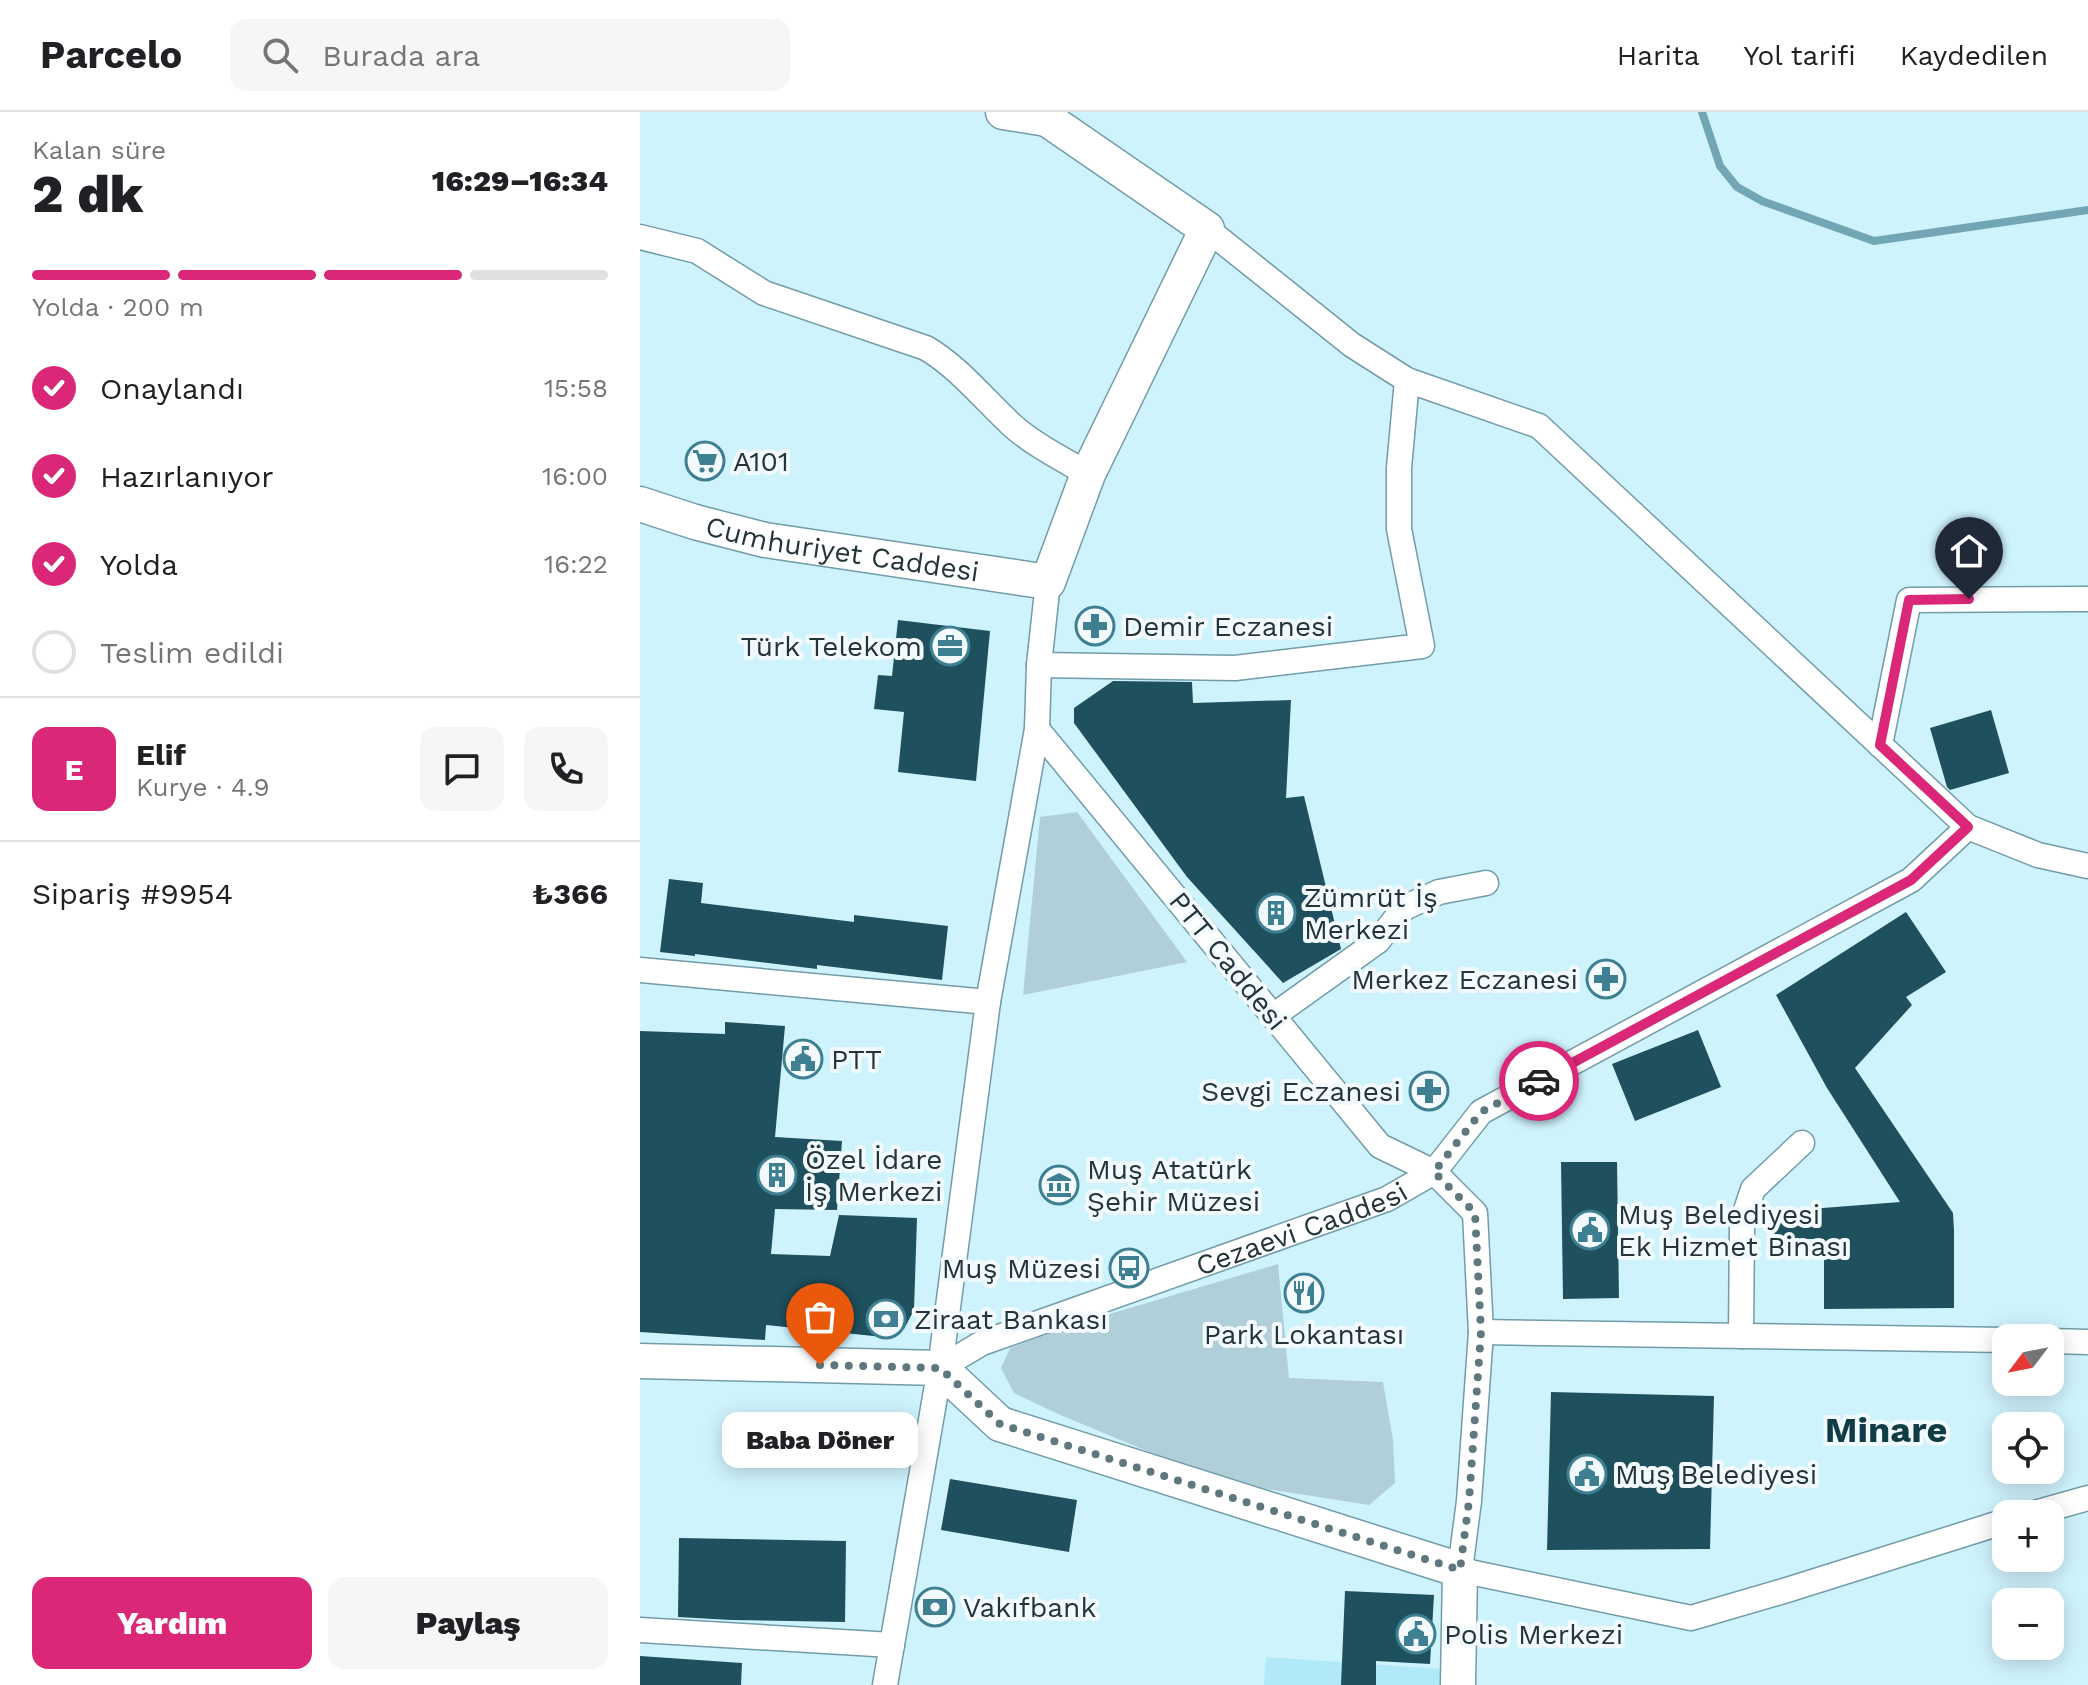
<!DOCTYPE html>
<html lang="tr">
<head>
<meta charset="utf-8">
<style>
	body { margin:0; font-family:"Work Sans",sans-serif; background:#f6f6f6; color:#202124; height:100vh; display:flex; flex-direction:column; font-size:30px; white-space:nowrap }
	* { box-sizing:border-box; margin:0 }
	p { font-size:26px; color:#757577 }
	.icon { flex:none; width:44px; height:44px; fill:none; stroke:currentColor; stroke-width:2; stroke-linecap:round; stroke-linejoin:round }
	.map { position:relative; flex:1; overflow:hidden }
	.sheet { display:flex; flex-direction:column; background:#fff; width:640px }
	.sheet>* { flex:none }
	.needle { width:52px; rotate:238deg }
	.controls { position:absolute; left:1352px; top:1212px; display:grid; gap:16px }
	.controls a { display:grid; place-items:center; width:72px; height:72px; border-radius:16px; background:#fff; box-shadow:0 4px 20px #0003; font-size:40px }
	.pin { position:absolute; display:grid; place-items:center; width:68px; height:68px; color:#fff; margin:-82px -34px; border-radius:50% 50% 50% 0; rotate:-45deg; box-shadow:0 0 8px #0007 }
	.pin .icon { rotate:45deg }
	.courier { position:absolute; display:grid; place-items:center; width:80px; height:80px; margin:-40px; border:6px solid #db2777; border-radius:50%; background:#fff; color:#222; box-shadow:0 2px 10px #0007 }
	.bubble { position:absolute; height:56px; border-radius:16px; background:#fff; box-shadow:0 4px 20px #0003; font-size:26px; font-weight:800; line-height:56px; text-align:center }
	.overview em { font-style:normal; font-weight:800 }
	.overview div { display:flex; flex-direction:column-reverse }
	.overview { display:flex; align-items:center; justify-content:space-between; height:136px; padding:0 32px }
	h1 { font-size:52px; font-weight:800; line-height:60px }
	.bar { display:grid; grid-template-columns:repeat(4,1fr); gap:12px 8px; align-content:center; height:96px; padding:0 32px }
	.bar i { height:10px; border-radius:6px; background:#e0e0e0 }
	.bar .selected { background:#db2777 }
	.bar p { grid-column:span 4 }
	.line { display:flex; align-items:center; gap:20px; padding:0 32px; border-top:2px solid #e0e0e0 }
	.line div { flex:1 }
	.round { display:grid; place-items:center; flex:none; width:84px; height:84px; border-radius:16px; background:#f6f6f6 }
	ol { padding:0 32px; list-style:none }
	li { display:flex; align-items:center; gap:24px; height:88px }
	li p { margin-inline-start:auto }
	li .icon { padding:8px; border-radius:50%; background:#db2777; color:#fff; stroke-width:4 }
	li:last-child { color:#757577 }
	li i { width:44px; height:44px; border:4px solid #e0e0e0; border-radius:50% }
	.button { display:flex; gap:16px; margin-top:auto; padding:16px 32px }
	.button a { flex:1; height:92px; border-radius:16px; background:#db2777; color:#fff; font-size:32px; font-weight:800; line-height:92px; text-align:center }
	.button a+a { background:#f6f6f6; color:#202124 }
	header { display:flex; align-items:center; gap:48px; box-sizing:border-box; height:112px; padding:0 40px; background:#fff; border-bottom:2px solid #e0e0e0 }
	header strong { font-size:38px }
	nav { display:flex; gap:44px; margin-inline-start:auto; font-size:28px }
	.search { width:560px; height:72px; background:#f6f6f6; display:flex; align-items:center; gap:20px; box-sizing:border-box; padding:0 28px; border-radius:16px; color:#757577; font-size:30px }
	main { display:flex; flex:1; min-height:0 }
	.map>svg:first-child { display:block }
	.built { fill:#b2e9f9 }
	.green { fill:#b0cfd8 }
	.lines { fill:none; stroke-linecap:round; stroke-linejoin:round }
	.stream { stroke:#73a6b4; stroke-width:8 }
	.building { fill:#1e505d }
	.street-casing { stroke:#719ca8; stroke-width:27 }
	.secondary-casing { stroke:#719ca8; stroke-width:37 }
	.street { stroke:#fff; stroke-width:24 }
	.secondary { stroke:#fff; stroke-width:34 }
	.done { stroke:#5f787e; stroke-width:8; stroke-dasharray:0 14.4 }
	.route { stroke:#db2777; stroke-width:10 }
	.labels { text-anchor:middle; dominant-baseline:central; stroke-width:8; stroke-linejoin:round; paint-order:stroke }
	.poi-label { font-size:28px; fill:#23353a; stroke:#f2fafd; text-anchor:start }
	.street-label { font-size:28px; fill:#23353a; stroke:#f2fafd }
	.district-label { font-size:36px; font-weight:bold; fill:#103c46; stroke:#f2fafd }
</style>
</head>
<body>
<header>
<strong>Parcelo</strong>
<div class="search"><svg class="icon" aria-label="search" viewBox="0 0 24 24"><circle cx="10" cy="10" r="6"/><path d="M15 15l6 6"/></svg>Burada ara</div>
<nav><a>Harita</a><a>Yol tarifi</a><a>Kaydedilen</a></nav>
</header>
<main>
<section class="sheet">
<div class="overview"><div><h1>2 dk</h1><p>Kalan süre</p></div><em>16:29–16:34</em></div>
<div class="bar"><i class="selected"></i><i class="selected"></i><i class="selected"></i><i></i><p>Yolda · 200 m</p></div>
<ol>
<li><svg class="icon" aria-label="check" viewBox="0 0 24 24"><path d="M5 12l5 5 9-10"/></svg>Onaylandı<p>15:58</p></li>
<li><svg class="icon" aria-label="check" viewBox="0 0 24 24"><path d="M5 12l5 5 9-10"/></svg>Hazırlanıyor<p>16:00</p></li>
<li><svg class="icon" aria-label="check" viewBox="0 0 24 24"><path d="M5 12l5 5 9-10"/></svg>Yolda<p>16:22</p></li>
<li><i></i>Teslim edildi</li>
</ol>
<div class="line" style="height:144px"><b class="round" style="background:#db2777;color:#fff">E</b><div><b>Elif</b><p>Kurye · 4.9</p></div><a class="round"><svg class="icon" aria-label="chat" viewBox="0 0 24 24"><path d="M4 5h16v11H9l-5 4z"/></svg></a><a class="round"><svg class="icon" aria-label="phone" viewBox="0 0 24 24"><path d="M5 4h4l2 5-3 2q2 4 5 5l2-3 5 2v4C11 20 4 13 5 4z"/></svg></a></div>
<div class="line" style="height:104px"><div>Sipariş #9954</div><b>₺366</b></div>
<div class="button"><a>Yardım</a><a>Paylaş</a></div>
</section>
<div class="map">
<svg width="1448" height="1573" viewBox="0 0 1448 1573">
	<rect width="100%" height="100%" fill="#cff3fd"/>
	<path class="built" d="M626,1545L802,1557L800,1573H624Z"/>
	<g class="green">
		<path d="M437,700L547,850L383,883L400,705Z"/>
		<path d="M638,1152L649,1266L743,1270L753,1328L755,1371L729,1393L620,1376L519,1344L418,1302L374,1281L361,1256L370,1236L416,1218Z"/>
	</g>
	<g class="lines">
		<path class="stream" d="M1062,0L1080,54L1097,75L1122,89L1234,129L1448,98"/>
	</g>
	<g class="building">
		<path d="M258,508L350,519L336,669L258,660L264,600L234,597L238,563L252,564Z"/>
		<path d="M473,569L552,570L553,591L651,588L646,686L664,684L701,837L643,871L547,765L434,611V596Z"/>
		<path d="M1351,598L1369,661L1310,678L1307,675L1290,616Z"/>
		<path d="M29,767L63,771L61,791L214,810V803L308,814L302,868L177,853V857L55,842V844L20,840Z"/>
		<path d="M1266,800L1306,860L1266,885L1272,893L1215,956L1313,1101L1314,1119V1196L1184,1197V1127H1135L1132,1100L1260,1090L1187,976L1136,883Z"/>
		<path d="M85,910L145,914L135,1025L202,1029L197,1098L135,1097L131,1142L190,1144L199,1103L277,1106L274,1198L264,1217L243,1225L126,1213L125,1228L0,1220V919L85,922Z"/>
		<path d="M1058,918L1081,975L995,1009L972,952Z"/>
		<path d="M921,1050H977L979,1186L923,1187Z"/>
		<path d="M911,1280L1074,1284L1070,1437L907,1438Z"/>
		<path d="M310,1367L437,1388L429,1440L301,1418Z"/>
		<path d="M39,1426L206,1429L205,1510L91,1508L38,1505Z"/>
		<path d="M705,1479L794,1483L790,1552L736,1549V1573H701Z"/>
		<path d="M0,1544L102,1551L101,1573H0Z"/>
	</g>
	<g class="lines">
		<g class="street-casing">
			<g id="street">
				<path d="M567,117L712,233L767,268L899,314L1328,715L1398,743L1448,754"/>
				<path d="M0,125L57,139L124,181L286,236C320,256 345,289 374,315C396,334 424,348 448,362"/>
				<path d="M399,553L595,556L782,534L759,417V356L767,268"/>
				<path d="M397,617L740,1034L794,1060L841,1000L1271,768L1328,715"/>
				<path d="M1240,633L1269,488L1448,487"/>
				<path d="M0,858L348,890"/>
				<path d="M633,904L738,829L764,796L799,780L846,771"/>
				<path d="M841,1220L1366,1228"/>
				<path d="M1101,1224L1102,1110L1113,1077L1162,1031"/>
				<path d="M1410,1229L1448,1230"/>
				<path id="s1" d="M300,1256L342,1231L747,1087L794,1060L835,1101L841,1220L829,1389L820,1458L1051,1506L1147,1478L1366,1409"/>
				<path d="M1391,1402L1448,1386"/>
				<path d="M0,1518L252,1533"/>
				<path d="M245,1573L300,1256L348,890L397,617L399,553L408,470"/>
			</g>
		</g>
		<g class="secondary-casing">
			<g id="secondary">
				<path d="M363,0L407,7"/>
				<path id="s2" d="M0,392L55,410L125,428L408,470L448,362L567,117L407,7L400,0"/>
				<path d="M0,1249L300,1256L360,1312L820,1458L818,1573"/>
			</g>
		</g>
		<use href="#street" class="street"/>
		<use href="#secondary" class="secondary"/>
	</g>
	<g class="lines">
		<path class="done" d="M180,1253L300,1256L360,1312L820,1458L829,1389L841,1220L835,1101L794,1060L841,1000L899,969"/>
		<path class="route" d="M899,969L1271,768L1328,715L1240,633L1269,488L1329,487"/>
	</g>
	<defs>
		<g id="supermarket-ring" transform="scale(2)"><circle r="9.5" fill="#f2fafd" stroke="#3e8091" stroke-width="1.5"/><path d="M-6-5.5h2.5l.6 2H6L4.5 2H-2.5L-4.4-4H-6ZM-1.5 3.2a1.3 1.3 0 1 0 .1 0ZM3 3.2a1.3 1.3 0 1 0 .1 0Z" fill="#3e8091"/></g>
		<g id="pharmacy-ring" transform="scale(2)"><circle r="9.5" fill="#f2fafd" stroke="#3e8091" stroke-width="1.5"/><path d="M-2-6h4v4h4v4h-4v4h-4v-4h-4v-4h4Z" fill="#3e8091"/></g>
		<g id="office-ring" transform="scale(2)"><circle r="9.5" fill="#f2fafd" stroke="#3e8091" stroke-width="1.5"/><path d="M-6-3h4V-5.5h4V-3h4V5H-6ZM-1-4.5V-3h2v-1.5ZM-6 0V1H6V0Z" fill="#3e8091"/></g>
		<g id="building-ring" transform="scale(2)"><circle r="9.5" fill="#f2fafd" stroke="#3e8091" stroke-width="1.5"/><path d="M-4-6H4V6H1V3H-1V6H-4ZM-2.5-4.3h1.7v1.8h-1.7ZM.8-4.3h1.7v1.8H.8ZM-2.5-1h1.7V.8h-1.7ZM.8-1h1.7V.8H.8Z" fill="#3e8091"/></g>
		<g id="civic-ring" transform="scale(2)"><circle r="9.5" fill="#f2fafd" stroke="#3e8091" stroke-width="1.5"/><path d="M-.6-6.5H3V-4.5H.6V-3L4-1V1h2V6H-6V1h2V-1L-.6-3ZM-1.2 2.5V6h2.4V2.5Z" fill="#3e8091"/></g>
		<g id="museum-ring" transform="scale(2)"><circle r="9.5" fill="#f2fafd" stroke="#3e8091" stroke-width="1.5"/><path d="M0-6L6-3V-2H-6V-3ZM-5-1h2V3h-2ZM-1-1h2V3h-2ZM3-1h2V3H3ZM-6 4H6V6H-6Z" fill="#3e8091"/></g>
		<g id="bus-ring" transform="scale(2)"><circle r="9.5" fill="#f2fafd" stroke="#3e8091" stroke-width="1.5"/><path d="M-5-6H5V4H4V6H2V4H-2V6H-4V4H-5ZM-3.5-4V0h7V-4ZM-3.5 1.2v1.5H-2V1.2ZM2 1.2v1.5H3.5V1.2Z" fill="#3e8091"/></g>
		<g id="restaurant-ring" transform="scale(2)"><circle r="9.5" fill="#f2fafd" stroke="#3e8091" stroke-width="1.5"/><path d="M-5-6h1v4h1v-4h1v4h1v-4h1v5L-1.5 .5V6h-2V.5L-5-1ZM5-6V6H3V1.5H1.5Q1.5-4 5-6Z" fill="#3e8091"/></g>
		<g id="bank-ring" transform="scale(2)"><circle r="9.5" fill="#f2fafd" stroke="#3e8091" stroke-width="1.5"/><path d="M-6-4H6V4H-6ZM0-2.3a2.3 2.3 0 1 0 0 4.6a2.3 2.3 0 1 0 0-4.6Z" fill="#3e8091"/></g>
	</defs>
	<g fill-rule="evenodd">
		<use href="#supermarket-ring" x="65" y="349"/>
		<use href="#pharmacy-ring" x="455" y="514"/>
		<use href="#office-ring" x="310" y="534"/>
		<use href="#building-ring" x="636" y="801"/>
		<use href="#pharmacy-ring" x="966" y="867"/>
		<use href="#civic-ring" x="163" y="947"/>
		<use href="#pharmacy-ring" x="789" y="979"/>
		<use href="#building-ring" x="137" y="1063"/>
		<use href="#museum-ring" x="419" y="1073"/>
		<use href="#civic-ring" x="950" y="1118"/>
		<use href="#bus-ring" x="489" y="1156"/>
		<use href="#restaurant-ring" x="664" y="1181"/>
		<use href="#bank-ring" x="246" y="1207"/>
		<use href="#civic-ring" x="947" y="1362"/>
		<use href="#bank-ring" x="295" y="1495"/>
		<use href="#civic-ring" x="776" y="1522"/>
	</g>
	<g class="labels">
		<g class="poi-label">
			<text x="93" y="349">A101</text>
			<text x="483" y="514">Demir Eczanesi</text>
			<text x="282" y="534" text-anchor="end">Türk Telekom</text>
			<text x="664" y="785">Zümrüt İş<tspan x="664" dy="32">Merkezi</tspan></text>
			<text x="938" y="867" text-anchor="end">Merkez Eczanesi</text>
			<text x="191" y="947">PTT</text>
			<text x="761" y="979" text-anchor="end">Sevgi Eczanesi</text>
			<text x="165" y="1047">Özel İdare<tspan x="165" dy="32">İş Merkezi</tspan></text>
			<text x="447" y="1057">Muş Atatürk<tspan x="447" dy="32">Şehir Müzesi</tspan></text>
			<text x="978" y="1102">Muş Belediyesi<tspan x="978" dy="32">Ek Hizmet Binası</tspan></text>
			<text x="461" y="1156" text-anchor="end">Muş Müzesi</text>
			<text x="274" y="1207">Ziraat Bankası</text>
			<text x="664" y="1222" text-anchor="middle">Park Lokantası</text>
			<text x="975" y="1362">Muş Belediyesi</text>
			<text x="323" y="1495">Vakıfbank</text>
			<text x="804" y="1522">Polis Merkezi</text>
		</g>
		<g class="street-label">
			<text stroke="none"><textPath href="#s2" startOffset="208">Cumhuriyet Caddesi</textPath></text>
			<text transform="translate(588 849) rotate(51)">PTT Caddesi</text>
			<text stroke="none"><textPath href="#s1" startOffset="388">Cezaevi Caddesi</textPath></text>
		</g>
		<g class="district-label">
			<text x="1246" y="1318">Minare</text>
		</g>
	</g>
</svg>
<div class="controls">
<a><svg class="needle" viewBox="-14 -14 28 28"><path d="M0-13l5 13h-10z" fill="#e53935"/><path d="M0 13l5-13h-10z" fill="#757577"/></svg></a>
<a><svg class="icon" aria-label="locate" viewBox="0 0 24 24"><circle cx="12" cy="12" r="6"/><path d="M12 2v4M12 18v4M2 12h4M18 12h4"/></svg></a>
<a>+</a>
<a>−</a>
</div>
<div class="pin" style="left:180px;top:1253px;background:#ea580c"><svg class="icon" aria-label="bag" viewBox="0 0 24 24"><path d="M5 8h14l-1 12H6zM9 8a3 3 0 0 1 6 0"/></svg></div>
<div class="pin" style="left:1329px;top:487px;background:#1f2937"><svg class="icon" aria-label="home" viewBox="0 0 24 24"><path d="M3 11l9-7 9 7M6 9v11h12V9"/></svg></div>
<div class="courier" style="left:899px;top:969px"><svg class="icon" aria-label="car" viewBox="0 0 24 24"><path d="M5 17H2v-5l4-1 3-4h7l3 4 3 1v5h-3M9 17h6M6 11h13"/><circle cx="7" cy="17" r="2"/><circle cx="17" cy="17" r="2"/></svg></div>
<div class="bubble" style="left:82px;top:1300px;width:196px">Baba Döner</div>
</div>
</main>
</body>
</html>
